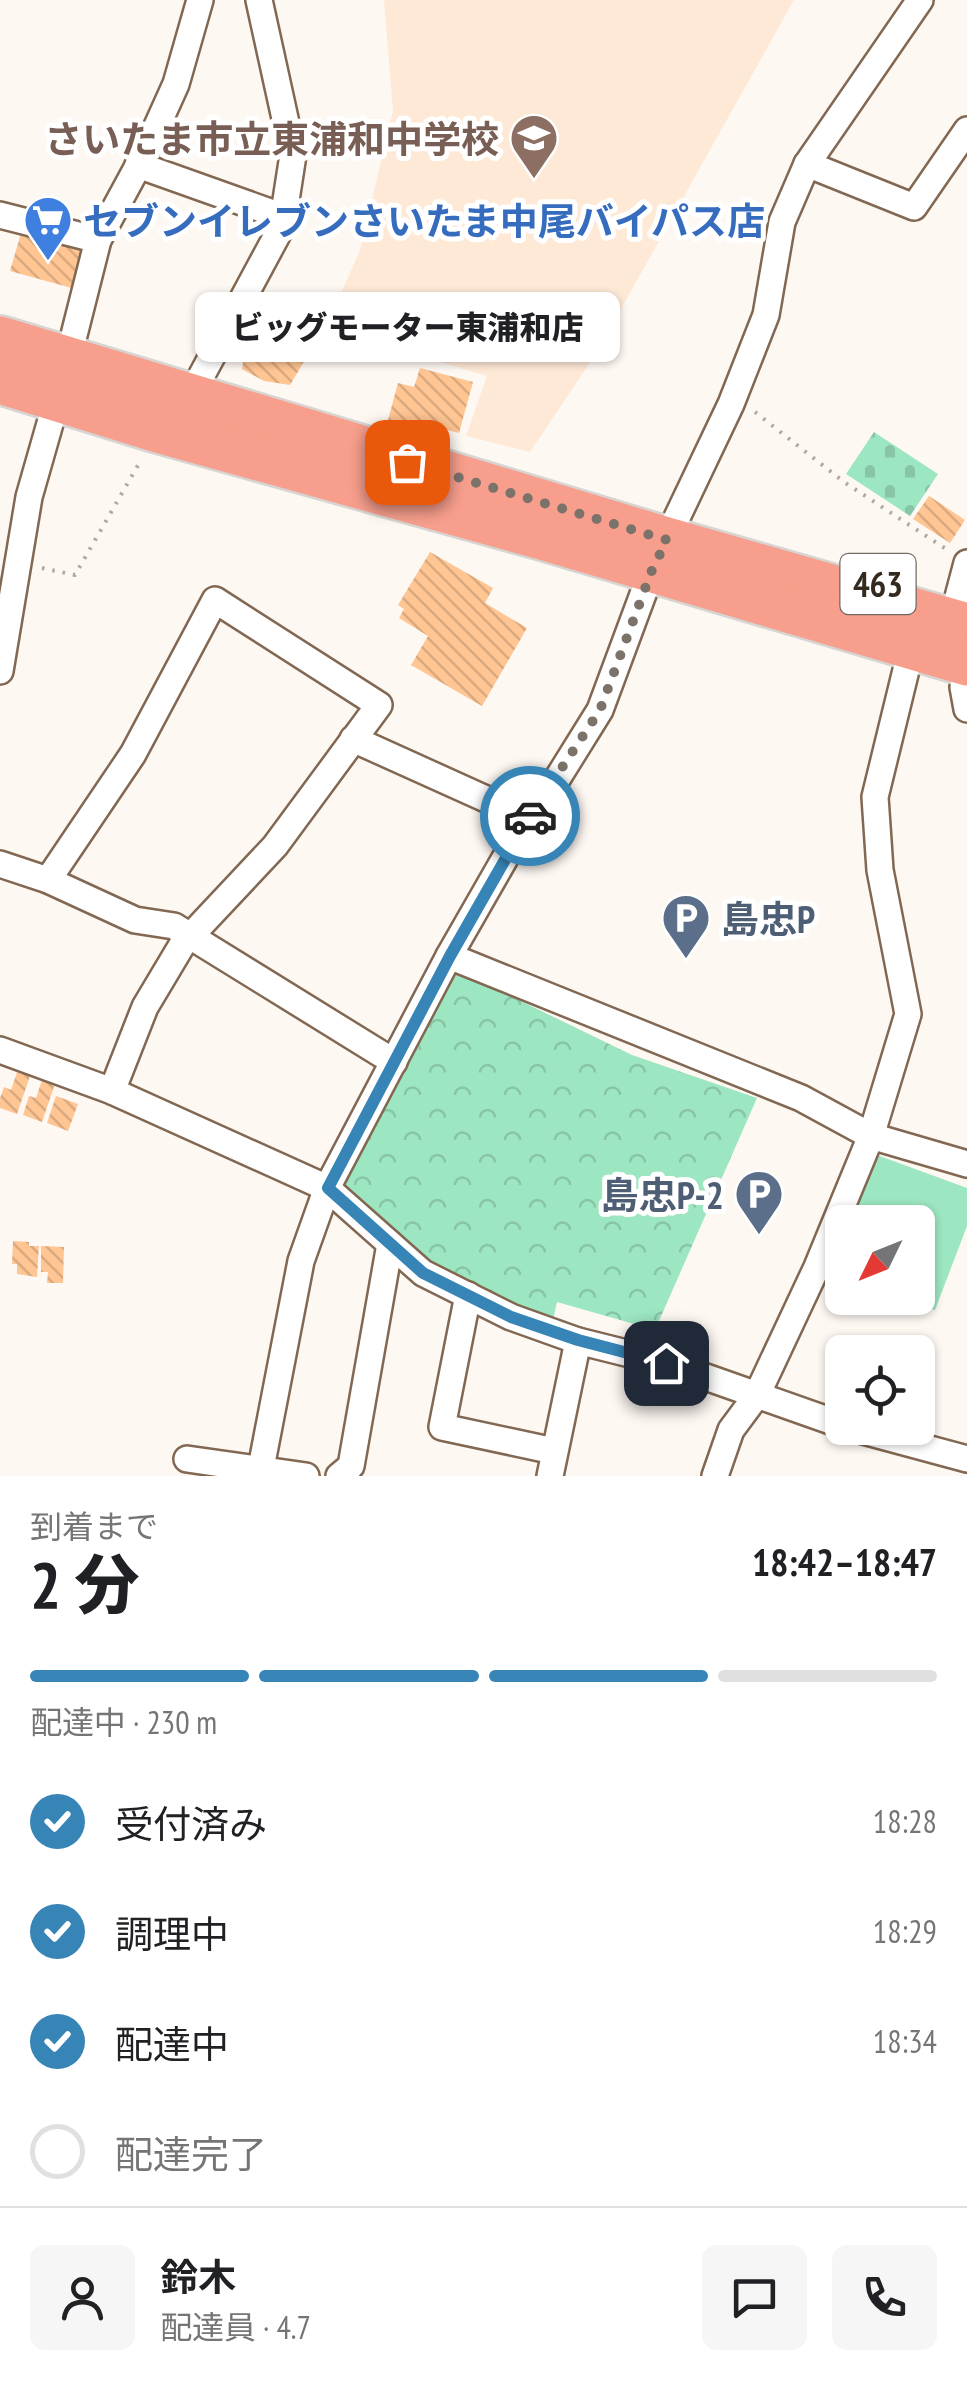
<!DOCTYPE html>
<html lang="ja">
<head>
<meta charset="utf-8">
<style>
	body { margin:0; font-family:"PT Sans Narrow","Noto Sans JP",sans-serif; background:#f6f6f6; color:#202124; height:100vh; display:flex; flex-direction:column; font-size:38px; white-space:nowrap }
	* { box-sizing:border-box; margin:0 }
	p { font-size:32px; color:#757577 }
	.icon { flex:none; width:55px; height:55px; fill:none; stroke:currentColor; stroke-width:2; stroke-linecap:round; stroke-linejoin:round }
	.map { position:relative; height:1476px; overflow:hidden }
	.panel { display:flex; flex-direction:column; background:#fff; flex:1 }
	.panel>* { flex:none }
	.needle { width:65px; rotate:227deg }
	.fabs { position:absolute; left:825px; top:1205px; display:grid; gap:20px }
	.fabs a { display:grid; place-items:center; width:110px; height:110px; border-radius:15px; background:#fff; box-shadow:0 2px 8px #0004; font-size:50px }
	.pin { position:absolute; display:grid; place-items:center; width:85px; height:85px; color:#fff; margin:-42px; border-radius:20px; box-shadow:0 5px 15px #0006 }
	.courier { position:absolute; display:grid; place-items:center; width:100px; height:100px; margin:-50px; border:8px solid #3785b7; border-radius:50%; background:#fff; color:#222; box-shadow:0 2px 12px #0007 }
	.bubble { position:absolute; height:70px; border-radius:15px; background:#fff; box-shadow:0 2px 8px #0004; font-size:32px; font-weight:800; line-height:70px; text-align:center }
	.head em { font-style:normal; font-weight:800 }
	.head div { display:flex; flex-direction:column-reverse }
	.head { display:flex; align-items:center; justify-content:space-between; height:170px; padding:0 30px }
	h1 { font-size:65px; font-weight:800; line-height:75px }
	.bar { display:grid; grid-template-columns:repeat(4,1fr); gap:15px 10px; align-content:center; height:120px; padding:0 30px }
	.bar i { height:12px; border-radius:8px; background:#e0e0e0 }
	.bar .current { background:#3785b7 }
	.bar p { grid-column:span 4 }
	.line { display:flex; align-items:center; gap:25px; padding:0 30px; border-top:2px solid #e0e0e0 }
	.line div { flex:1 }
	.round { display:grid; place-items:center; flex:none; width:105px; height:105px; border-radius:15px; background:#f6f6f6 }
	ol { padding:0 30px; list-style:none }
	li { display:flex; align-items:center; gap:30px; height:110px }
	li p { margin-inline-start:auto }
	li .icon { padding:10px; border-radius:50%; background:#3785b7; color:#fff; stroke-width:4 }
	li:last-child { color:#757577 }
	li i { width:55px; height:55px; border:5px solid #e0e0e0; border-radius:50% }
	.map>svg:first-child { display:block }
	.built { fill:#fee9d6 }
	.forest { fill:url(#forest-crowns) }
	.cemetery { fill:url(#cemetery-stones) }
	.garden { fill:#9ce6c1 }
	.building { fill:url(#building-back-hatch) }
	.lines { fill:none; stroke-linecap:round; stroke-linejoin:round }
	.street-casing { stroke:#826852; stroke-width:30 }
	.highway-casing { stroke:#d7d4d2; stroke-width:50 }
	.path { stroke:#afa7a0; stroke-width:4; stroke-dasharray:2.5 8; stroke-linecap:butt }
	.street { stroke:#fff; stroke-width:25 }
	.highway { stroke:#f79e8c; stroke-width:45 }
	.done { stroke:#7b726a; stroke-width:10; stroke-dasharray:0 18 }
	.route { stroke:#3785b7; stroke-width:12 }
	.labels { text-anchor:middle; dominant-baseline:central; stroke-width:10; stroke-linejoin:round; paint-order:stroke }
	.shield { fill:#fff; stroke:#726a63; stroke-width:2.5 }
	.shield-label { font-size:35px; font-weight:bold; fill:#352a20 }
	.education-label { font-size:38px; font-weight:bold; fill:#785e54; stroke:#fff; text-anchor:end }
	.shop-label { font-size:38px; font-weight:bold; fill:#366cbe; stroke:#fff; text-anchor:start }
	.service-label { font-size:38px; font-weight:bold; fill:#4e5e75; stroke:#fff; text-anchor:start }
</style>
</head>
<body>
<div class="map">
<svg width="967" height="1476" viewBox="0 0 967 1476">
	<defs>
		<pattern id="forest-crowns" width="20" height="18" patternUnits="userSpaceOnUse" patternTransform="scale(2.5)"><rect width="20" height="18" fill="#9ce6c1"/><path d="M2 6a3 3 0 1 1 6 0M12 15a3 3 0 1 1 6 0" fill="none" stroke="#87c5a6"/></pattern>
		<pattern id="cemetery-stones" width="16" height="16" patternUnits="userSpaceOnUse" patternTransform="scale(2.5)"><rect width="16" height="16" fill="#9ce6c1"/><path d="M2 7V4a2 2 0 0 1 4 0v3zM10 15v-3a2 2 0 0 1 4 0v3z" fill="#87c5a6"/></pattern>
		<pattern id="building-back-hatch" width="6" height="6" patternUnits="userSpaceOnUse" patternTransform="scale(2.5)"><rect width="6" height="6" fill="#ffc593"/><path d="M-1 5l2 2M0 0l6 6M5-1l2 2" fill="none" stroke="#dba97e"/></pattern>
	</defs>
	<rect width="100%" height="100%" fill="#fef8f3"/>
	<path class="built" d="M384,0H794L595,355L530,452L466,436L487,376L373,342L331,316L360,250L393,111Z"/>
	<path class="forest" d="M457,970L632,1055L757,1098L655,1330L557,1302L552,1324L435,1270L345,1194L341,1179L446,973Z"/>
	<path class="cemetery" d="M874,432L938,474L910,516L846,474Z"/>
	<path class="garden" d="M877,1155L967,1188V1226L935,1310L904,1298H918V1222H851Z"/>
	<g class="building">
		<path d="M21,233L79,245L87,254L75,289L10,271Z"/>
		<path d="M275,305L321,333L290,385L264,381L242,369L244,356Z"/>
		<path d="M420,368L473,382L459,433L443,429L440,434L388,420L398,383L414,387Z"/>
		<path d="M929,496L965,520L950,543L913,519Z"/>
		<path d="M430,552L493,588L485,603L527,628L482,706L411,665L428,636L399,618L404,609L398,605Z"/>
		<path d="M17,1072L30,1076L17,1114L0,1108V1098L4,1087L11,1090Z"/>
		<path d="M42,1080L55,1084L42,1122L23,1115L29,1096L36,1098Z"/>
		<path d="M56,1096L78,1104L68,1131L47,1123Z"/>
		<path d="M13,1241L29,1242V1246H39L37,1277L17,1274V1264H12Z"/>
		<path d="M41,1246L64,1247L63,1283H47L48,1272H41Z"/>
	</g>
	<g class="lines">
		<g class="street-casing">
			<g id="street">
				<path d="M807,164L914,207L967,130"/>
				<path d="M138,165L284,217"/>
				<path d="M0,215L98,240"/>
				<path d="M68,359L98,240L144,155L176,84L200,0"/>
				<path d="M190,397L282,226L293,155L259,0"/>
				<path d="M958,597L967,563"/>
				<path d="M0,671L29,497L57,399"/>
				<path d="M963,687L967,709"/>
				<path d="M353,739L528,818"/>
				<path d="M0,864L48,880L135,920L174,926L394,1062"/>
				<path d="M48,880L133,754L215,600L379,705L275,846L182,945L145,1007L112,1091"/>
				<path d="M449,956L801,1098L871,1136L967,1164"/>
				<path d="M0,1050L112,1091L327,1188L423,1273L511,1317L578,1341L666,1363L842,1425"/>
				<path d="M468,1295L442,1427L554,1451"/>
				<path d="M852,1428L967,1459"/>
				<path d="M187,1459L306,1476"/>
				<path d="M261,1468L301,1261L327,1188L449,956L528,818L549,792L600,710L652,570L731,404L766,315L782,222L807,164L920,0"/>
				<path d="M339,1476L351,1466L390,1244"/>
				<path d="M550,1476L578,1341"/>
				<path d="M715,1476L731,1430L757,1395L817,1267L871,1136L908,1014L880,870L875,797L906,670"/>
			</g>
		</g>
		<g class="highway-casing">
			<g id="highway">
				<path d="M0,339L667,540L967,626"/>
				<path d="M0,381L158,430L542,537L967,663"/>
			</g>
		</g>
		<g class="path">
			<path d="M755,412L844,482L946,549"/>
			<path d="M42,568L75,575L141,460"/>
		</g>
		<use href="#street" class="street"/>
		<use href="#highway" class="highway"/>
	</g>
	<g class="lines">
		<path class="done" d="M407,462L667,540L652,570L600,710L530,816"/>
		<path class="route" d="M530,816L450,956L328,1188L423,1273L511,1317L578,1340L666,1363"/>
	</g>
	<defs>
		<g id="school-pin" transform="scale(2.5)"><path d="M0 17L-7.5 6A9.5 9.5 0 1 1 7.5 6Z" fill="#8d6e63" stroke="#fff"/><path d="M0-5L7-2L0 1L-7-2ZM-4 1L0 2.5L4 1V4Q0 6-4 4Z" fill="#fff"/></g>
		<g id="supermarket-pin" transform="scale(2.5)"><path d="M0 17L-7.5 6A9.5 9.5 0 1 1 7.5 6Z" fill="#3f7fe0" stroke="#fff"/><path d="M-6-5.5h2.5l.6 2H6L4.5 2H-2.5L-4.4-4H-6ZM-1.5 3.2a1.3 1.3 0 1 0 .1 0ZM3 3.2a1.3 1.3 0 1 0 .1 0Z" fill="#fff"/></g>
		<g id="parking-pin" transform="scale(2.5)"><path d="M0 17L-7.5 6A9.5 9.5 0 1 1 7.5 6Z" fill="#5c6f8a" stroke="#fff"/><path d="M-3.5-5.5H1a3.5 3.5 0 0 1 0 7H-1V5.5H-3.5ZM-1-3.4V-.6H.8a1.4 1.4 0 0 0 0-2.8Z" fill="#fff"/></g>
	</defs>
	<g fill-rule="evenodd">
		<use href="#school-pin" x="534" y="138"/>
		<use href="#supermarket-pin" x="48" y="220"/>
		<use href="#parking-pin" x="686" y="918"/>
		<use href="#parking-pin" x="759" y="1194"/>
	</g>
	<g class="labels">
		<rect class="shield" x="840.5" y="554" width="75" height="60" rx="8"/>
		<g class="shield-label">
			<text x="878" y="584">463</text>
		</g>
		<g class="education-label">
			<text x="499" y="138">さいたま市立東浦和中学校</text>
		</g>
		<g class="shop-label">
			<text x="83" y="220">セブンイレブンさいたま中尾バイパス店</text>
		</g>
		<g class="service-label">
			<text x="721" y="918">島忠P</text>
			<text x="724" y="1194" text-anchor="end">島忠P-2</text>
		</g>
	</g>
</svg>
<div class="fabs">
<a><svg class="needle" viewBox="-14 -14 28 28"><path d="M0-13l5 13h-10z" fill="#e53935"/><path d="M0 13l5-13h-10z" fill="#757577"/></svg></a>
<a><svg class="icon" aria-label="locate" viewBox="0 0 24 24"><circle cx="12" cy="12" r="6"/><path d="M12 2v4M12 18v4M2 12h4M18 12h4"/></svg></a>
</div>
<div class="pin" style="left:407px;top:462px;background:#ea580c"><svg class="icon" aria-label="bag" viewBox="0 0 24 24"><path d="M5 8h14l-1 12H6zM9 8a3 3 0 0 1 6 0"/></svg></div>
<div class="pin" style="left:666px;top:1363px;background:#1f2937"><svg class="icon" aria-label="home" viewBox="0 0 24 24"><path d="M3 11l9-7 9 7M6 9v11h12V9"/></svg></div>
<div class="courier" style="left:530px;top:816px"><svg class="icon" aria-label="car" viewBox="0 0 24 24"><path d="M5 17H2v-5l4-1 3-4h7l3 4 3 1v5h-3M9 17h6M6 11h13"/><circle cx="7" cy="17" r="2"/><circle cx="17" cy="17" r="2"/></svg></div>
<div class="bubble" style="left:195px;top:292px;width:425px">ビッグモーター東浦和店</div>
</div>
<section class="panel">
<div class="head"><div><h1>2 分</h1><p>到着まで</p></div><em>18:42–18:47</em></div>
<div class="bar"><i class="current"></i><i class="current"></i><i class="current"></i><i></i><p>配達中 · 230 m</p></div>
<ol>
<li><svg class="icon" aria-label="check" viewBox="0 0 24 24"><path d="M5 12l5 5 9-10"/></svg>受付済み<p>18:28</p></li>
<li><svg class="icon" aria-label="check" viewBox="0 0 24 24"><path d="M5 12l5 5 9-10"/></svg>調理中<p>18:29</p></li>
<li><svg class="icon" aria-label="check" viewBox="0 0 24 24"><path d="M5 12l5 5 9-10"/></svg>配達中<p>18:34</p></li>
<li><i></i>配達完了</li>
</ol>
<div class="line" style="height:180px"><a class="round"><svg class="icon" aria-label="person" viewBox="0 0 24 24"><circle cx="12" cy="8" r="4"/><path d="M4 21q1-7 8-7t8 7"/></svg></a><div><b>鈴木</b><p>配達員 · 4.7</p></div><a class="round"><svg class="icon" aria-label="chat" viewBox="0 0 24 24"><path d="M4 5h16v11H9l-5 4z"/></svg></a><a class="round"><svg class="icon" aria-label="phone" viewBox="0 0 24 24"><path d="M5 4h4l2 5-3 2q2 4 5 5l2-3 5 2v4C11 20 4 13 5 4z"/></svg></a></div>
</section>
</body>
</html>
